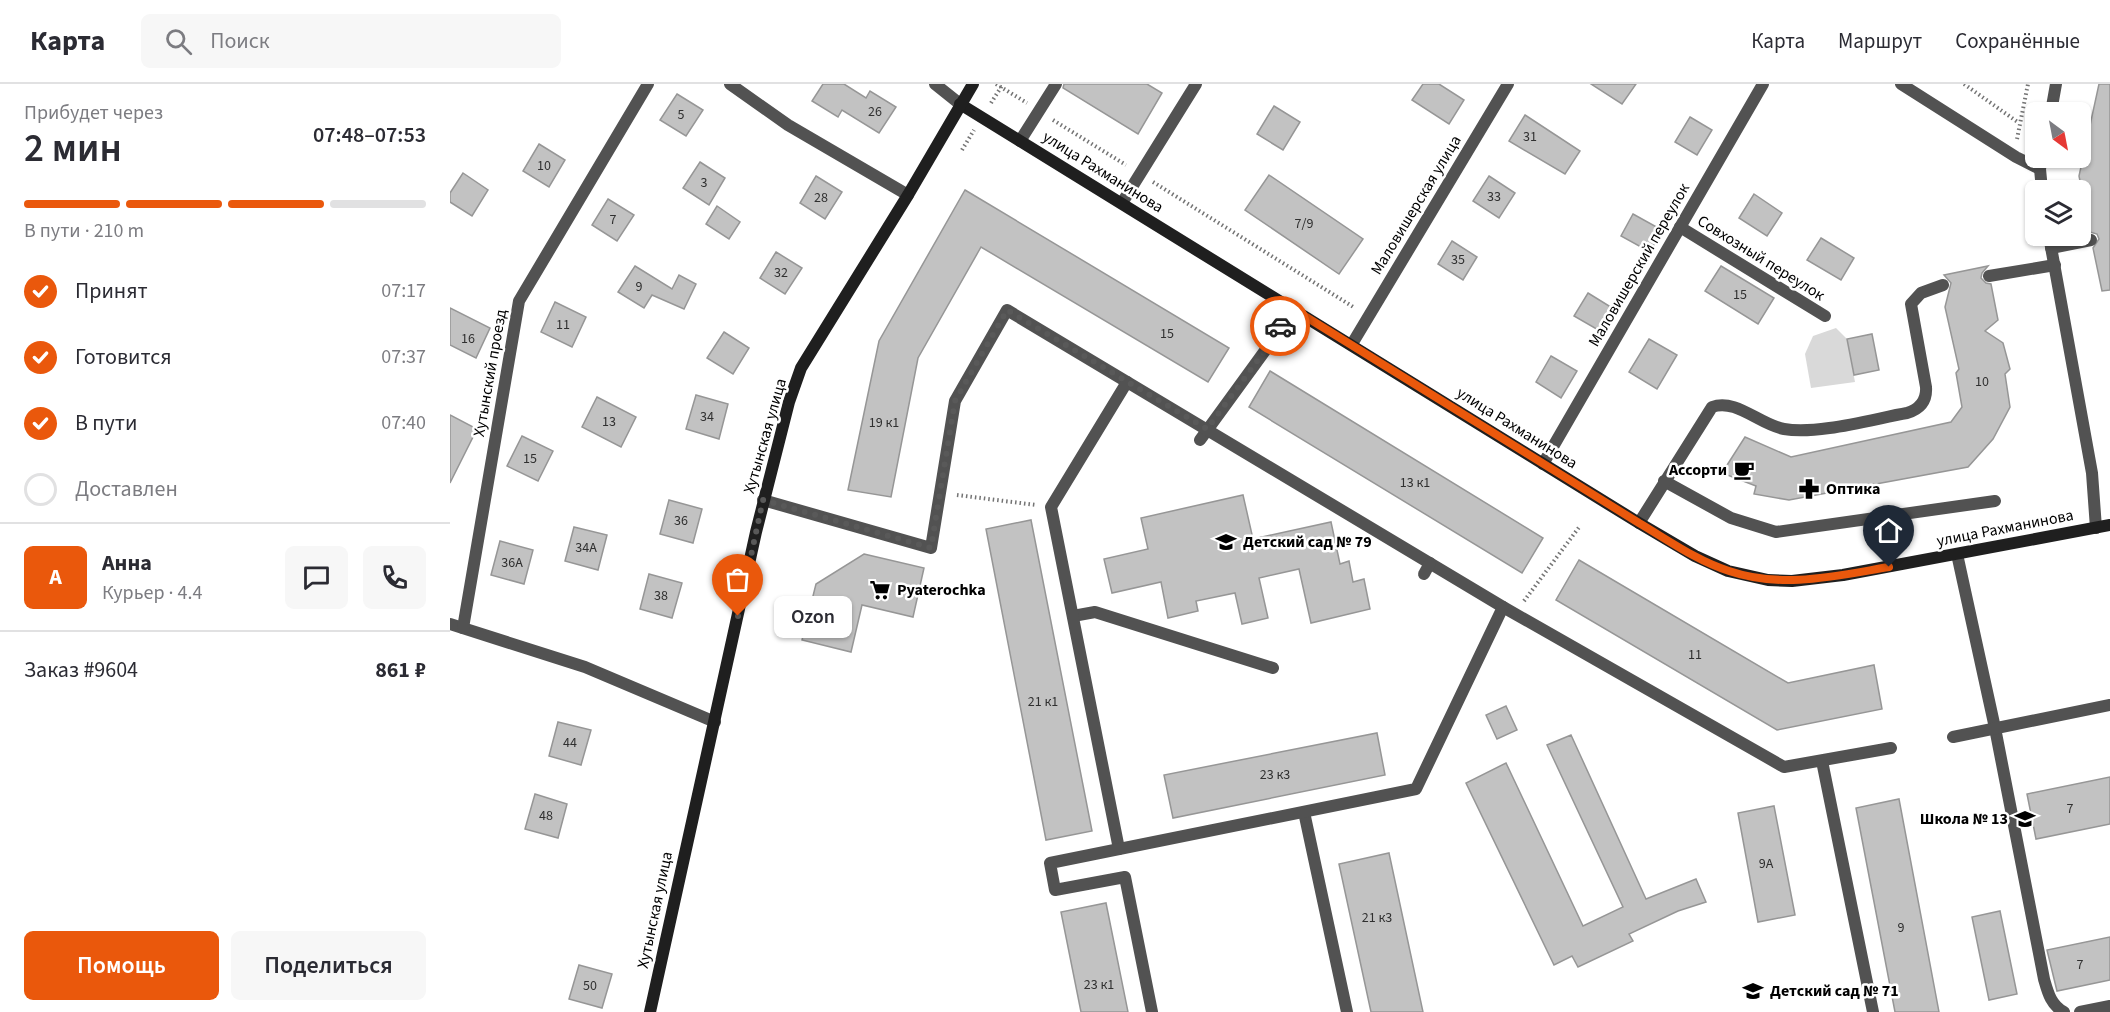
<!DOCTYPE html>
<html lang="ru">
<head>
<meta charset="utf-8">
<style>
	body { margin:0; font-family:"Source Sans 3",sans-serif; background:#f7f7f7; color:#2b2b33; height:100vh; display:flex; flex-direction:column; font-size:22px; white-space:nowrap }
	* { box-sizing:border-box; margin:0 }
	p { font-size:20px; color:#7c7c81 }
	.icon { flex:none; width:33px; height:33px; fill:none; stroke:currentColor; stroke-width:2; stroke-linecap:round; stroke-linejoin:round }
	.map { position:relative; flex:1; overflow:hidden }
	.sheet { display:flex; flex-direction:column; background:#fff; width:450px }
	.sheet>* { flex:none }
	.needle { width:39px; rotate:148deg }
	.controls { position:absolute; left:1575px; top:18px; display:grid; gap:12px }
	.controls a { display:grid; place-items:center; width:66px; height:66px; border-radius:9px; background:#fff; box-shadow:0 2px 4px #0004; font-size:30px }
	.pin { position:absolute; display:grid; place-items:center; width:51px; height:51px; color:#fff; margin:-62px -26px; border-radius:50% 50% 50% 0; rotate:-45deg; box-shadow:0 0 6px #0007 }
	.pin .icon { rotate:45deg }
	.courier { position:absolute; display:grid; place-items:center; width:60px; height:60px; margin:-30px; border:4px solid #ea580c; border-radius:50%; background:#fff; color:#222; box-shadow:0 2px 8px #0007 }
	.bubble { position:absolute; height:42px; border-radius:9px; background:#fff; box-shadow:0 2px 4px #0004; font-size:20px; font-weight:600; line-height:42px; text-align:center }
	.summary em { font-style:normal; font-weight:600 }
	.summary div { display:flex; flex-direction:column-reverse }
	.summary { display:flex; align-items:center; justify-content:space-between; height:102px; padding:0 24px }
	h1 { font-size:39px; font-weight:600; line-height:45px }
	.bar { display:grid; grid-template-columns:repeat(4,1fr); gap:9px 6px; align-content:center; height:72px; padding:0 24px }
	.bar i { height:8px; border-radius:4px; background:#e1e1e2 }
	.bar .current { background:#ea580c }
	.bar p { grid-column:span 4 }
	.line { display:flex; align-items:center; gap:15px; padding:0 24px; border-top:2px solid #e1e1e2 }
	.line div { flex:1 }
	.round { display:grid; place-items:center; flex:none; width:63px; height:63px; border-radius:9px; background:#f7f7f7 }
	ol { padding:0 24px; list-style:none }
	li { display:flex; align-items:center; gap:18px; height:66px }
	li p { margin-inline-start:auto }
	li .icon { padding:6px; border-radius:50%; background:#ea580c; color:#fff; stroke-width:4 }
	li:last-child { color:#7c7c81 }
	li i { width:33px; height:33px; border:3px solid #e1e1e2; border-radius:50% }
	.button { display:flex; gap:12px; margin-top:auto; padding:12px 24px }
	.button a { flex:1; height:69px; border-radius:9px; background:#ea580c; color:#fff; font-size:24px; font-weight:600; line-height:69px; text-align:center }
	.button a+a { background:#f7f7f7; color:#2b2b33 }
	header { display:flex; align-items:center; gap:36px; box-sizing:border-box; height:84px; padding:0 30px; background:#fff; border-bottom:2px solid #e1e1e2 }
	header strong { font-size:28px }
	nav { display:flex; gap:33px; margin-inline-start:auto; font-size:21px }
	.search { width:420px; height:54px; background:#f7f7f7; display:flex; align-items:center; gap:15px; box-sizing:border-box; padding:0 21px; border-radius:9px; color:#7c7c81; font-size:22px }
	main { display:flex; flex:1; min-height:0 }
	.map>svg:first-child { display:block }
	.green { fill:#d9d9d9 }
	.building { fill:#c2c2c2; stroke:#969696; stroke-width:1.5 }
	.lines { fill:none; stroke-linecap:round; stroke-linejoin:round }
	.path { stroke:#747474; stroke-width:4; stroke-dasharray:1.5 3; stroke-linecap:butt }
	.lane { stroke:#525252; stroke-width:12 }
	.street { stroke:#525252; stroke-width:12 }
	.secondary { stroke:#1f1f1f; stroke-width:12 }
	.done { stroke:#595959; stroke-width:6; stroke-dasharray:0 10.8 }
	.route { stroke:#ea580c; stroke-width:8 }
	.labels { text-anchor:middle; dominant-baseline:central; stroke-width:5; stroke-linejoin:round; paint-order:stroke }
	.number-label { font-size:14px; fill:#303030 }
	.street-label { font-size:16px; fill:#000; stroke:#fff }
	.poi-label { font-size:16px; font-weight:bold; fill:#000; stroke:#fff; text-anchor:start }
</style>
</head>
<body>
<header>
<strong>Карта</strong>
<div class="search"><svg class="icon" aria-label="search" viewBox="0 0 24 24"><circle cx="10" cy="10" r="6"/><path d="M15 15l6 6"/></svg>Поиск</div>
<nav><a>Карта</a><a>Маршрут</a><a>Сохранённые</a></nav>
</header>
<main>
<section class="sheet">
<div class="summary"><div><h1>2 мин</h1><p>Прибудет через</p></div><em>07:48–07:53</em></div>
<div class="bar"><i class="current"></i><i class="current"></i><i class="current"></i><i></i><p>В пути · 210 m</p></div>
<ol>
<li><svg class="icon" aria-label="check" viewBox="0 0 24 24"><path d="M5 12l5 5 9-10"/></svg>Принят<p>07:17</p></li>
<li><svg class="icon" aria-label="check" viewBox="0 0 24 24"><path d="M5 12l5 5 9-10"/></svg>Готовится<p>07:37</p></li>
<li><svg class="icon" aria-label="check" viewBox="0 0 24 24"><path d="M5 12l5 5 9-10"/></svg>В пути<p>07:40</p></li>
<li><i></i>Доставлен</li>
</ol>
<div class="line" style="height:108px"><b class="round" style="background:#ea580c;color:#fff">А</b><div><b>Анна</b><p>Курьер · 4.4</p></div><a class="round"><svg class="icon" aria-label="chat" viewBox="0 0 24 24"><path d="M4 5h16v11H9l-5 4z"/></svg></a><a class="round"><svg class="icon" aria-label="phone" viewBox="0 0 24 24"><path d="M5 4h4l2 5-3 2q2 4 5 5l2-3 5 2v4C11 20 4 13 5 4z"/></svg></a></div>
<div class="line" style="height:78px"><div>Заказ #9604</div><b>861 ₽</b></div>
<div class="button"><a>Помощь</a><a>Поделиться</a></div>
</section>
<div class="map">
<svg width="1660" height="928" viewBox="0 0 1660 928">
	<rect width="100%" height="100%" fill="#fff"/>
	<path class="green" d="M1386,244L1397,255L1405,298L1361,304L1355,270L1363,252Z"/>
	<g class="building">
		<path d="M373,0H394L416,14L420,7L446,23L429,49L392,26L388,33L362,17Z"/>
		<path d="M614,0H697L712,9L688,50L613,4Z"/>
		<path d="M973,0H989L1014,16L999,40L962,16Z"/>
		<path d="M1141,0H1186L1172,20Z"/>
		<path d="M1649,0H1660V206L1652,207L1643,164L1649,155L1647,150L1640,148L1629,92Z"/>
		<path d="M227,10L253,26L236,52L210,36Z"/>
		<path d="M824,22L850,38L833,66L807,50Z"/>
		<path d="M1075,31L1130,67L1115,90L1059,57Z"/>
		<path d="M1240,33L1262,46L1247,71L1225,58Z"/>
		<path d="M89,60L115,76L99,103L73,87Z"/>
		<path d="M250,78L275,94L259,121L233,104Z"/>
		<path d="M13,89L38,106L22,132L0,118V109Z"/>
		<path d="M819,91L913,155L889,190L795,126Z"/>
		<path d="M366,92L392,108L375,135L350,119Z"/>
		<path d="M1039,92L1065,109L1049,134L1023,117Z"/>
		<path d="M515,106L779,264L758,298L531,163L468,274L441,413L398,406L429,257Z"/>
		<path d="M1304,110L1332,129L1317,152L1289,134Z"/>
		<path d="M158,115L184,131L167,157L142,141Z"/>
		<path d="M267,122L290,138L279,155L256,140Z"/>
		<path d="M1183,130L1212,146L1200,168L1171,152Z"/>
		<path d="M1371,154L1404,174L1391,196L1357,176Z"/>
		<path d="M1002,157L1027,173L1013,196L988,180Z"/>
		<path d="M326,168L352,184L335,210L310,194Z"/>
		<path d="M185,182L222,205L229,191L246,200L234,225L202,211L194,224L168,208Z"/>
		<path d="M1271,182L1324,214L1308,240L1255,207Z"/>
		<path d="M1538,182L1532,189L1531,194L1536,199L1541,200L1548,236L1535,247L1553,259L1560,285L1555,290L1560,323L1543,355L1518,383L1339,416L1304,410L1306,402L1272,389L1295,353L1341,373L1501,338L1512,323L1506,289L1509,285L1495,223L1501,199L1494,191Z"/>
		<path d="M1138,209L1164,225L1150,247L1124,232Z"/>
		<path d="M105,218L136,233L122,263L91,248Z"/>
		<path d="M0,224L40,244L26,274L0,261Z"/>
		<path d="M274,248L299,264L283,290L257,274Z"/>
		<path d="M1422,250L1429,286L1404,291L1397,255Z"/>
		<path d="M1199,255L1227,271L1207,305L1179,288Z"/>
		<path d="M1101,272L1127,287L1111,314L1086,298Z"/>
		<path d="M820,287L1093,454L1072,489L799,323Z"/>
		<path d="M246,311L278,320L269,355L236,345Z"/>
		<path d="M147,313L186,333L171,363L132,343Z"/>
		<path d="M0,331L27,345L0,399Z"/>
		<path d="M72,352L103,367L88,397L57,382Z"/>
		<path d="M793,411L803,455L881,438L890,480L899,477L903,498L914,495L920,525L861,539L849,485L809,494L818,534L792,540L785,509L746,517L748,527L718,534L711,498L662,509L654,475L698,465L691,434Z"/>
		<path d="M219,416L252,425L243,459L210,450Z"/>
		<path d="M581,436L642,747L596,756L536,445Z"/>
		<path d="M124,443L157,451L148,486L115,477Z"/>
		<path d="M50,457L83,466L74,500L41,491Z"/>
		<path d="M414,470L474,484L463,533L412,521L401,568L352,556L366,500Z"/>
		<path d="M1129,476L1338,599L1424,581L1432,625L1327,646L1106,516Z"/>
		<path d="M199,490L232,499L222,534L190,525Z"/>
		<path d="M1056,622L1067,646L1047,655L1036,631Z"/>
		<path d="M108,638L141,646L131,681L99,672Z"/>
		<path d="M927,649L935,691L723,734L714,691Z"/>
		<path d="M1121,651L1196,815L1246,795L1256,818L1228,827L1179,850L1183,857L1128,883L1122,872L1104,881L1016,699L1056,679L1133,842L1173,823L1097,661Z"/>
		<path d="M1660,693V740L1586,755L1577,710Z"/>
		<path d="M85,710L117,720L108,754L75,745Z"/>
		<path d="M1449,715L1489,928H1445L1424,818L1406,724Z"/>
		<path d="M1324,722L1345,831L1308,838L1288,729Z"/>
		<path d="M939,769L973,928H921L889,780Z"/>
		<path d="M656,819L678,928H631L611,828Z"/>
		<path d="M1550,827L1567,910L1539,916L1522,833Z"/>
		<path d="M1660,853V896L1607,907L1597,866Z"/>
		<path d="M129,881L162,890L152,924L119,915Z"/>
	</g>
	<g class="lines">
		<g class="path">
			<path d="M546,0L577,19"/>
			<path d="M1514,0L1569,39"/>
			<path d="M541,19L553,0"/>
			<path d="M603,36L676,81"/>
			<path d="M1567,55L1578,0"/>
			<path d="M512,66L524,46"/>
			<path d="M703,98L905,224"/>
			<path d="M507,411L586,421"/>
			<path d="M1074,517L1130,442"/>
		</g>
		<g class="lane">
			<path d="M485,0L510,20"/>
			<path d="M570,57L606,0"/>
			<path d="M672,119L746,0"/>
			<path d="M1601,164L1641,156"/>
			<path d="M1539,192L1605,181"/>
			<path d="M750,356L822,257L840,223"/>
			<path d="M1214,397L1281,434L1326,448L1545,417"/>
			<path d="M313,416L481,464L505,317L557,226L1053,523L1334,683L1441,664"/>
			<path d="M1189,439L1262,323C1286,314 1310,341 1334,345C1367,351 1423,335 1457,329C1470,325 1477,317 1476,303L1461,220L1471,209L1493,201"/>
			<path d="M1507,470L1545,644L1594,895C1598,909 1601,921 1614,928"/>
			<path d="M974,490L980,479"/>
			<path d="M623,532L645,528L823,584"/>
			<path d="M1503,653L1660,621"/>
			<path d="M1372,677L1423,928"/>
			<path d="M854,728L897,928"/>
			<path d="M669,765L601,423L677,298"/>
			<path d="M702,928L675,793L605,806L600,779L966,705L1053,523"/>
			<path d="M1630,928L1660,922"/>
		</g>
		<g class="street">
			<path d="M280,0L338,41L458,111"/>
			<path d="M1451,0L1566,73L1590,85"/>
			<path d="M1601,28L1606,0"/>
			<path d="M1592,74L1590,85L1592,106"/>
			<path d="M1230,143L1375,232"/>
			<path d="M1599,152L1642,389L1646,444"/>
			<path d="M902,260L1058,0"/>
			<path d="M1093,380L1313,0"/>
			<path d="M0,540L135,583L265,638"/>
			<path d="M13,544L69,217L198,0"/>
		</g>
		<g class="secondary">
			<path d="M510,20L1189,439L1245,472L1278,487L1318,496L1342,497L1393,491L1660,441"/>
			<path d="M200,928L306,448L339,318L351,284L458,111L523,0"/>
		</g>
	</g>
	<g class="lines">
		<path class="done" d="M288,532L313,416L481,464L505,317L557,226L757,345L822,257L830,242"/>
		<path class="route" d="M830,242L840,223L1189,439C1218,456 1247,477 1279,487C1332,505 1385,492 1439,483"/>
	</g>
	<defs>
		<g id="cafe-bare" transform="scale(1.62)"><path d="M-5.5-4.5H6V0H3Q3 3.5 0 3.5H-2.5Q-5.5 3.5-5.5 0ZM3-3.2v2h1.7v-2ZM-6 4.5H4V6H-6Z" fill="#000" stroke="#fff" stroke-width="2.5" paint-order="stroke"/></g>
		<g id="pharmacy-bare" transform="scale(1.62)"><path d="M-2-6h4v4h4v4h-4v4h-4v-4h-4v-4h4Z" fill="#000" stroke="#fff" stroke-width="2.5" paint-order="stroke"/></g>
		<g id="school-bare" transform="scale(1.62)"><path d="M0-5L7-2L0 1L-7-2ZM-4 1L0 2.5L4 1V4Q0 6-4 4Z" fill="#000" stroke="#fff" stroke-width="2.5" paint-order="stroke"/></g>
		<g id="supermarket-bare" transform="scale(1.62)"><path d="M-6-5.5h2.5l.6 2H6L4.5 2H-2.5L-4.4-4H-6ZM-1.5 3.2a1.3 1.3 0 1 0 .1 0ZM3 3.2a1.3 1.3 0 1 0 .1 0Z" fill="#000" stroke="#fff" stroke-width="2.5" paint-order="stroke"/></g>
	</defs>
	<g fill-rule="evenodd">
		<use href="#cafe-bare" x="1294" y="386"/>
		<use href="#pharmacy-bare" x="1359" y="405"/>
		<use href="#school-bare" x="776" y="458"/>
		<use href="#supermarket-bare" x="430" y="506"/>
		<use href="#school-bare" x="1575" y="735"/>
		<use href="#school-bare" x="1303" y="907"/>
	</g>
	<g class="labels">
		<g class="number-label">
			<text x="425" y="28">26</text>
			<text x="231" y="31">5</text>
			<text x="1080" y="53">31</text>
			<text x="94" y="82">10</text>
			<text x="254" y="99">3</text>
			<text x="1044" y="113">33</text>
			<text x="371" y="114">28</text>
			<text x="163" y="136">7</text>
			<text x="854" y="140">7/9</text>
			<text x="1008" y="176">35</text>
			<text x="331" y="189">32</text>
			<text x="189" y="203">9</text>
			<text x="1290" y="211">15</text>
			<text x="113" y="241">11</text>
			<text x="717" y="250">15</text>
			<text x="18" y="255">16</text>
			<text x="1532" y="298">10</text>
			<text x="257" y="333">34</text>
			<text x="159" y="338">13</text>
			<text x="434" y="339">19 к1</text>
			<text x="80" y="375">15</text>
			<text x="965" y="399">13 к1</text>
			<text x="231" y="437">36</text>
			<text x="136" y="464">34А</text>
			<text x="62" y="479">36А</text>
			<text x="211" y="512">38</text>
			<text x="1245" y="571">11</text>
			<text x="593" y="618">21 к1</text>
			<text x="120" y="659">44</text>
			<text x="825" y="691">23 к3</text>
			<text x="1620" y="725">7</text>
			<text x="96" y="732">48</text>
			<text x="1316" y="780">9А</text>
			<text x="927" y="834">21 к3</text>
			<text x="1451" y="844">9</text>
			<text x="1630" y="881">7</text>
			<text x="649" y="901">23 к1</text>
			<text x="140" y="902">50</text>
		</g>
		<g class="street-label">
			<text transform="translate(653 88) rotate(32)">улица Рахманинова</text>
			<text transform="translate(966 121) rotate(-59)">Маловишерская улица</text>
			<text transform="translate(1311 174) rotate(32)">Совхозный переулок</text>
			<text transform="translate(1189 181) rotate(-60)">Маловишерский переулок</text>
			<text transform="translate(40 289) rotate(-80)">Хутынский проезд</text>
			<text transform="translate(1067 344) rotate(32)">улица Рахманинова</text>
			<text transform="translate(315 352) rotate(-74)">Хутынская улица</text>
			<text transform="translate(1555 444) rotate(-11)">улица Рахманинова</text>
			<text transform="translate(205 826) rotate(-78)">Хутынская улица</text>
		</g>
		<g class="poi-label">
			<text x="1277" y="386" text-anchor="end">Ассорти</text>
			<text x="1376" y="405">Оптика</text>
			<text x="793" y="458">Детский сад № 79</text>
			<text x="447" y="506">Pyaterochka</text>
			<text x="1558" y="735" text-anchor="end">Школа № 13</text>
			<text x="1320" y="907">Детский сад № 71</text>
		</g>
	</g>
</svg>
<div class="controls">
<a><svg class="needle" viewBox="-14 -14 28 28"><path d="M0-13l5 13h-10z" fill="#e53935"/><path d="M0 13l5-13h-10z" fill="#7c7c81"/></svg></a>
<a><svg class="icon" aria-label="layers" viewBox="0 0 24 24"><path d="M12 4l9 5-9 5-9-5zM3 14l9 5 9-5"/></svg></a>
</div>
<div class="pin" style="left:288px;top:532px;background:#ea580c"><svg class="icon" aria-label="bag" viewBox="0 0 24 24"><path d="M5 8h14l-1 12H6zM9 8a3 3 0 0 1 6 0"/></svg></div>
<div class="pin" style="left:1439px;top:483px;background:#1f2937"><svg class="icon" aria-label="home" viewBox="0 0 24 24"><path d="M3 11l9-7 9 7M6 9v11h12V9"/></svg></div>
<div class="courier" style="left:830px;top:242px"><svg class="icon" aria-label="car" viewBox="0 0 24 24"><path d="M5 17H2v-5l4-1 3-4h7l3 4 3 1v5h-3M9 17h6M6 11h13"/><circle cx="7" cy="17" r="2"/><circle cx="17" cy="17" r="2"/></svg></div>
<div class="bubble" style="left:324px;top:512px;width:78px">Ozon</div>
</div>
</main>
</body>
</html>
